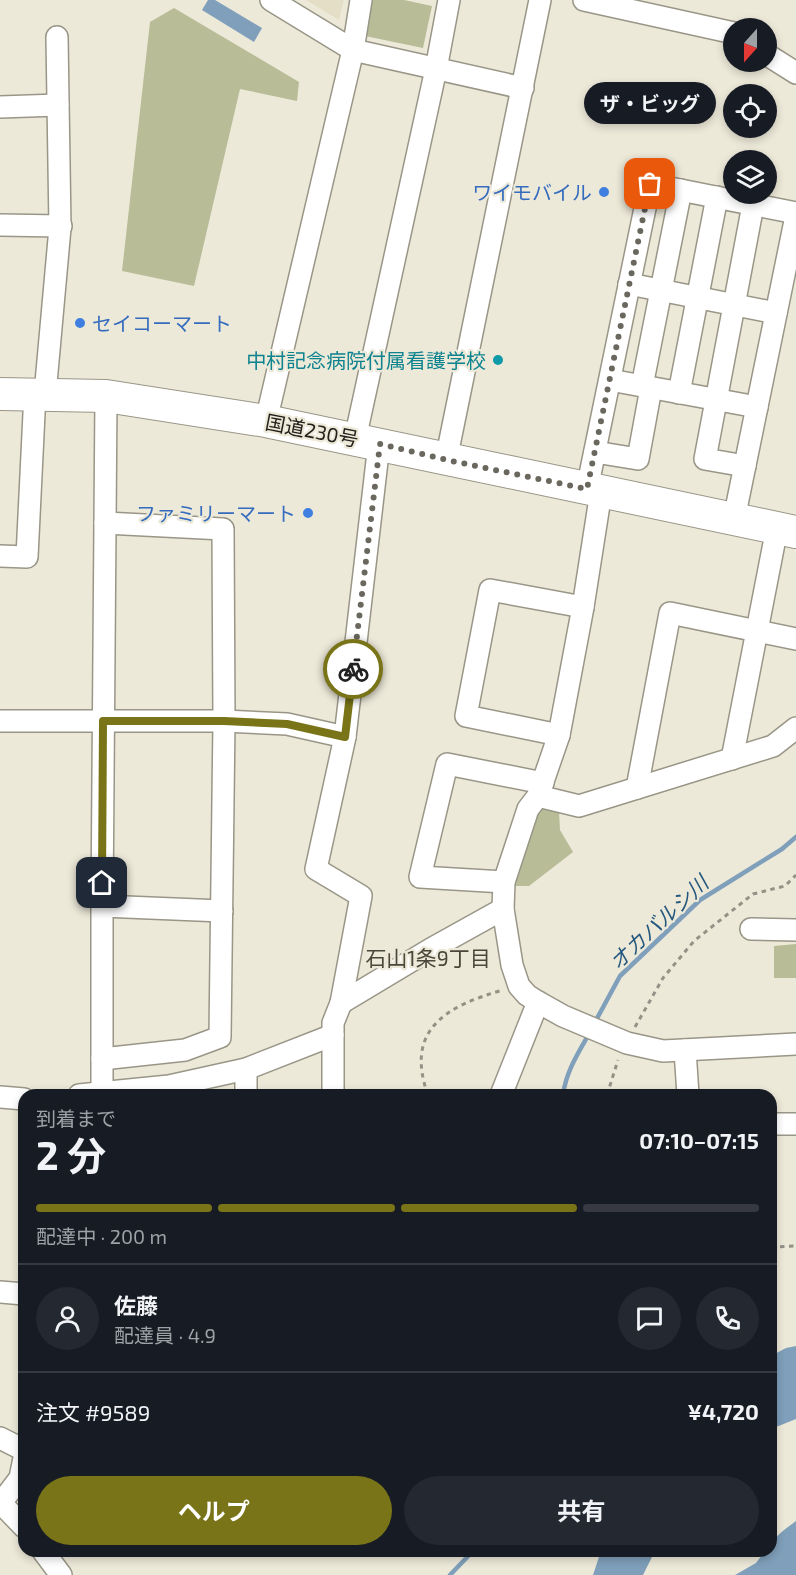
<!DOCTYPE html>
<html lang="ja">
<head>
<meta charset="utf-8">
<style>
	body { margin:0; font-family:"Exo 2","Noto Sans JP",sans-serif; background:#242831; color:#f1f3f6; height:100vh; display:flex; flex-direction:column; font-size:22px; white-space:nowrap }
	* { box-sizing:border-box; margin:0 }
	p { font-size:20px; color:#9ea1a6 }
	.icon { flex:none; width:33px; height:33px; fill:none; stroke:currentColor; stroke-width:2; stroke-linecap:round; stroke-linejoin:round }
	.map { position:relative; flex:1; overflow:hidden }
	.details { position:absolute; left:18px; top:1089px; width:759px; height:468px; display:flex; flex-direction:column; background:#171b24; border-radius:18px; box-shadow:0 3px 9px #0003 }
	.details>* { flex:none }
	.needle { width:39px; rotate:201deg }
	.tools { position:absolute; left:723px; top:18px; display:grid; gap:12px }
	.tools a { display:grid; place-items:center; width:54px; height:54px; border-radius:50%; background:#171b24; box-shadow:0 3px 9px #0003; font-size:30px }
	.pin { position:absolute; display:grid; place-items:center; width:51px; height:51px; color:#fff; margin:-26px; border-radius:12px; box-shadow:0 3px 9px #0006 }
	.courier { position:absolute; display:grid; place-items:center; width:60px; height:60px; margin:-30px; border:4px solid #797417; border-radius:50%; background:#fff; color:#222; box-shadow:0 2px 8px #0007 }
	.bubble { position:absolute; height:42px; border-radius:21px; background:#171b24; box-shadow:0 3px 9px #0003; font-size:20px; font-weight:700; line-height:42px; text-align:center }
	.summary em { font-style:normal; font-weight:700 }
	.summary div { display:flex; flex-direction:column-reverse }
	.summary { display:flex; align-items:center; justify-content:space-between; height:102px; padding:0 18px }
	h1 { font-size:39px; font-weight:700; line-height:45px }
	.bar { display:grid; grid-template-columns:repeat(4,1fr); gap:9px 6px; align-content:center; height:72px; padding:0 18px }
	.bar i { height:8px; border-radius:4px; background:#363941 }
	.bar .selected { background:#797417 }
	.bar p { grid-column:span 4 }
	.line { display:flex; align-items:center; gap:15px; padding:0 18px; border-top:2px solid #363941 }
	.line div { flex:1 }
	.round { display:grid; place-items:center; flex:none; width:63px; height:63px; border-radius:32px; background:#242831 }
	.button { display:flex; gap:12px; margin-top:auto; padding:12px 18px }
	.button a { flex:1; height:69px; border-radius:36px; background:#797417; color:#fff; font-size:24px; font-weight:700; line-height:69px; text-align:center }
	.button a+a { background:#242831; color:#f1f3f6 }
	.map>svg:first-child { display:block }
	.built { fill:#e4dec7 }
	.green { fill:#b8bc97 }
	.water { fill:#7f9fba }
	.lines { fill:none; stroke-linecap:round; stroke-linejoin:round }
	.stream { stroke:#7f9fba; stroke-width:4.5 }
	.minor-casing { stroke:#999687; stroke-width:24 }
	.highway-casing { stroke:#999687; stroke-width:34 }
	.path { stroke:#949186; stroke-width:3; stroke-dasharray:4.5 4.5; stroke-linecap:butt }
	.minor { stroke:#fff; stroke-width:21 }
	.highway { stroke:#fff; stroke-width:32 }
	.done { stroke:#6a675e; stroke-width:6; stroke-dasharray:0 10.8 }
	.route { stroke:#797417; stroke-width:8 }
	.shop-dot { fill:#3f7fe0; stroke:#ede9d9; stroke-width:2 }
	.culture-dot { fill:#0f9aa8; stroke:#ede9d9; stroke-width:2 }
	.labels { text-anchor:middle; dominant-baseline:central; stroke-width:4.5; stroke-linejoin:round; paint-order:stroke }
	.shop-label { font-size:20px; fill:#366cbe; stroke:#ede9d9; text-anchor:end }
	.culture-label { font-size:20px; fill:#0d838f; stroke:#ede9d9; text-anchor:end }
	.street-label { font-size:20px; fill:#23211c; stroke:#ede9d9 }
	.water-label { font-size:21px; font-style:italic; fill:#23577d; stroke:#ede9d9 }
	.neighbourhood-label { font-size:21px; fill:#4a473a; stroke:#ede9d9 }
</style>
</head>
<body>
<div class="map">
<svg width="796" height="1575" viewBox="0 0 796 1575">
	<rect width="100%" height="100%" fill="#ede9d9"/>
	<path class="built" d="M306,0H344L339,20Z"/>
	<g class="green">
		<path d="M367,0H404L432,6L423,48L365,36Z"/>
		<path d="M174,8L299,82L297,101L240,89L194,286L122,271L150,22Z"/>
		<path d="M544,806L559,812L560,830L573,852L529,886H511L534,812Z"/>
		<path d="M796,944V978H774V946Z"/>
	</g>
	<g class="water">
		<path d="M208,0H215L262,28L254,42L202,10Z"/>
		<path d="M796,1346V1419L771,1429V1356L786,1348Z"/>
		<path d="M796,1521V1575H735L756,1563L765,1551H771C771,1537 786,1529 796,1521Z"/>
		<path d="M601,1551H655L643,1575H593Z"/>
	</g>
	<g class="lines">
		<g class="stream">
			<path d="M594,1024L620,976L700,900L782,849L796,837"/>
			<path d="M563,1095C566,1072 578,1053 589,1034"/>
			<path d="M450,1575L473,1551"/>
		</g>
		<g class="minor-casing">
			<g id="minor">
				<path d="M271,0L353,50L523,88"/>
				<path d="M584,0L734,33"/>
				<path d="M766,54L796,73"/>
				<path d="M0,107L58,105"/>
				<path d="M0,225L61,226"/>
				<path d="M629,284L776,313"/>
				<path d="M610,380L757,407"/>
				<path d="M642,386L681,190"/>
				<path d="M679,393L717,197"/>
				<path d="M45,394L60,228L57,37"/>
				<path d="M266,421L353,50L361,0"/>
				<path d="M355,439L436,69L449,0"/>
				<path d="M595,452L638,459L651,388"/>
				<path d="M446,460L540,0"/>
				<path d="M745,466L705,459L753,205"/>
				<path d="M587,489L650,184L796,213"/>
				<path d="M601,492L583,607L559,735L538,796L528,809L504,882L503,909L512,965L519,986L527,995L538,1002L563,1016L627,1043L663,1051L796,1044"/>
				<path d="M734,519L796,216"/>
				<path d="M0,556L27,557L35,393"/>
				<path d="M0,721H224L287,724L345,737"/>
				<path d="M559,735L466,716L490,590L583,607"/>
				<path d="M732,759L777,528"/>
				<path d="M637,788L670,613L796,639"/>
				<path d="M538,796L579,806L773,746L796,728"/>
				<path d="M504,882L420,877L447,764L543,783"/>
				<path d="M102,906L222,911"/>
				<path d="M751,929L796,930"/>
				<path d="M341,1003L431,949L503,909"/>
				<path d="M685,1050L688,1095"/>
				<path d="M102,1059L185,1050L220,1037L224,721L223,529L105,523"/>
				<path d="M246,1069V1095"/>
				<path d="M79,1095L169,1086L246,1069L333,1035"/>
				<path d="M102,1095V906L106,396"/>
				<path d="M333,1095V1023L341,1003L361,896L316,869L345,737L379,444"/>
				<path d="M501,1095L538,1002"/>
				<path d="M0,1097L24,1099"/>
				<path d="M771,1124H796"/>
				<path d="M0,1292L24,1294"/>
				<path d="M0,1438L24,1450"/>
				<path d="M0,1502L24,1527"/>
				<path d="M1,1503L20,1478L24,1458"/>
				<path d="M43,1551L61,1575"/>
			</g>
		</g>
		<g class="highway-casing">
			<path id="highway" d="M0,394L106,396L266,421L796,532"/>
		</g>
		<g class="path">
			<path d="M635,1027L663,978L694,941L753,894L785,886L796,875"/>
			<path d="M428,1095C404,1029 447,1006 503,990"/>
			<path d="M607,1095L618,1060"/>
			<path d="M771,1247L796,1246"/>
		</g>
		<use href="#minor" class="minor"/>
		<use href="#highway" class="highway"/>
	</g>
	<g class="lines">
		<path class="done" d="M353,669L380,444L447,460L587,489L650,184"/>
		<path class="route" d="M102,883L103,721H224L287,724L345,737L353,669"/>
	</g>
	<g class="shop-dot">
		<circle cx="604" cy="192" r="6"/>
		<circle cx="80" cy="323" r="6"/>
		<circle cx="308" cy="513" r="6"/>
	</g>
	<circle class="culture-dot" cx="498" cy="360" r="6"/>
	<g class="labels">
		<g class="shop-label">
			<text x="592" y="192">ワイモバイル</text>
			<text x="92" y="323" text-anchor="start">セイコーマート</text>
			<text x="296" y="513">ファミリーマート</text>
		</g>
		<g class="culture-label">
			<text x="486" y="360">中村記念病院付属看護学校</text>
		</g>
		<g class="street-label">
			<text transform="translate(312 430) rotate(11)">国道230号</text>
		</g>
		<g class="water-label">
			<text transform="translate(658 922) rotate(-43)">オカバルシ川</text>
		</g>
		<g class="neighbourhood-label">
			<text x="428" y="957">石山1条9丁目</text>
		</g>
	</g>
</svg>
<div class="tools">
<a><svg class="needle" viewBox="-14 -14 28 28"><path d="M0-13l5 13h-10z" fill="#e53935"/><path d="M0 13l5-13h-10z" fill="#9ea1a6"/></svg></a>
<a><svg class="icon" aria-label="locate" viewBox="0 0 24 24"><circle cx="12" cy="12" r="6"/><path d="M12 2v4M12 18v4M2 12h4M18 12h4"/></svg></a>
<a><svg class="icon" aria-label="layers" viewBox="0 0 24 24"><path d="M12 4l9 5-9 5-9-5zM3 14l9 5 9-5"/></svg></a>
</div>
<div class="pin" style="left:650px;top:184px;background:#ea580c"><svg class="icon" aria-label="bag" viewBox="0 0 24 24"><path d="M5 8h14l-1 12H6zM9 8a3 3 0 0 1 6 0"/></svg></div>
<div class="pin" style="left:102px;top:883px;background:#1f2937"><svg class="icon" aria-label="home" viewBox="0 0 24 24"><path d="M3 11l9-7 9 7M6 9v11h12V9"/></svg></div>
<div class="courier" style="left:353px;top:669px"><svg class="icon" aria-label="bike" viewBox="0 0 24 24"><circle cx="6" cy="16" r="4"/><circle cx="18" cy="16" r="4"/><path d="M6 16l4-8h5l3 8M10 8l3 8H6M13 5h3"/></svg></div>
<div class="bubble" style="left:584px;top:82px;width:132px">ザ・ビッグ</div>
<section class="details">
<div class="summary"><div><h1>2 分</h1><p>到着まで</p></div><em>07:10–07:15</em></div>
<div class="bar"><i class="selected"></i><i class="selected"></i><i class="selected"></i><i></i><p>配達中 · 200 m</p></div>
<div class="line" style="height:108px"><a class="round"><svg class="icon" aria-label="person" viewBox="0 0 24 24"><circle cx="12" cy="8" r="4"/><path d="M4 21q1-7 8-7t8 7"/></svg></a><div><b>佐藤</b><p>配達員 · 4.9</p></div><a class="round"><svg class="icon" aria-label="chat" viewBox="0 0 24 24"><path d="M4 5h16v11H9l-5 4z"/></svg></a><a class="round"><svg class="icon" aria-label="phone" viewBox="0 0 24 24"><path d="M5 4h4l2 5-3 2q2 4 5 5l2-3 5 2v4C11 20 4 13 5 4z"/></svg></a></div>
<div class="line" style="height:78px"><div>注文 #9589</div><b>¥4,720</b></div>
<div class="button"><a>ヘルプ</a><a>共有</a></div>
</section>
</div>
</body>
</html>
